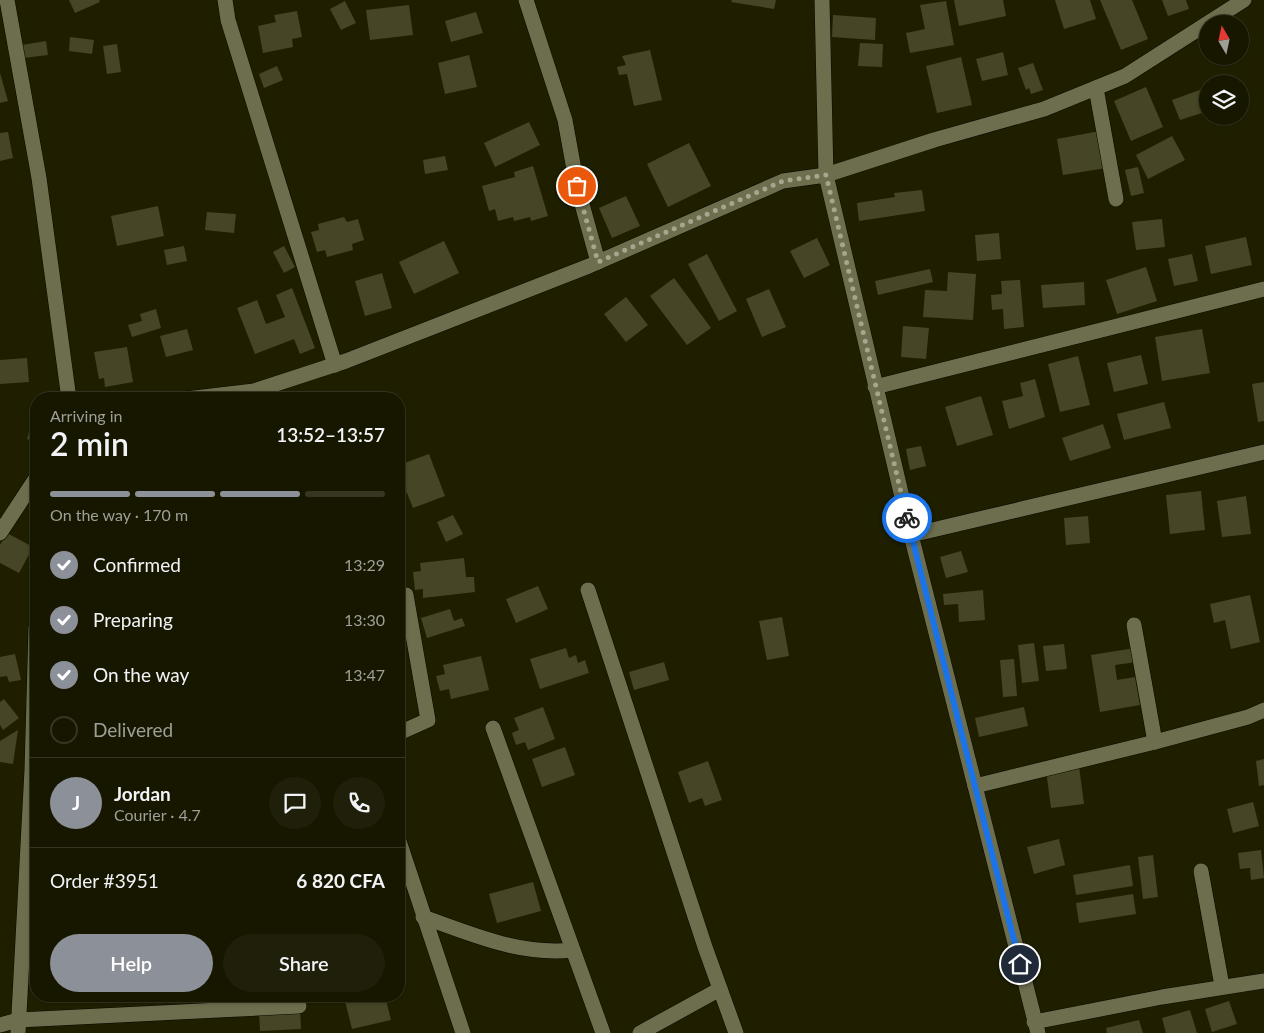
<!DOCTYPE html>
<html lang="en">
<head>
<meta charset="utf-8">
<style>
	body { margin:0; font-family:Lato,sans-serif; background:#20200a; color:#f1f3f6; height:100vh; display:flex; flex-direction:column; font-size:19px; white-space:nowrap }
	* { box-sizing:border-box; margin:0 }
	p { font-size:16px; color:#9e9f99 }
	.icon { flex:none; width:28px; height:28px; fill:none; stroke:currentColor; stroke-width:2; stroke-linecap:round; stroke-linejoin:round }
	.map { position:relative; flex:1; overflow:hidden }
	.panel { position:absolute; left:30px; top:392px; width:375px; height:610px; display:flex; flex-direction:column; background:#171700; border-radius:20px; box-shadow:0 1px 4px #0004,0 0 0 1px #363622 }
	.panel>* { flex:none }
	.needle { width:32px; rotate:351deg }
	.fabs { position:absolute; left:1199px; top:15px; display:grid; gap:10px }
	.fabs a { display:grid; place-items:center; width:50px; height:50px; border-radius:50%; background:#171700; box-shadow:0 1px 4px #0004,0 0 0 1px #363622; font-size:25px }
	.pin { position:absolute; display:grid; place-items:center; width:42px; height:42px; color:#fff; margin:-21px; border:2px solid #fff; border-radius:50%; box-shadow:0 1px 5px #0007 }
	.courier { position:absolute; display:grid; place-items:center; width:50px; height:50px; margin:-25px; border:4px solid #1a73e8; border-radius:50%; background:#fff; color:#222; box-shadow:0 1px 6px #0007 }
	.headline em { font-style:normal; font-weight:600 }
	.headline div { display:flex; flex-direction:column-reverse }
	.headline { display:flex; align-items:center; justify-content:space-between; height:85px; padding:0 20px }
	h1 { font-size:32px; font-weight:600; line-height:38px }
	.bar { display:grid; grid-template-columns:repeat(4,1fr); gap:8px 5px; align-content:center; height:60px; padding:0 20px }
	.bar i { height:6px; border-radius:4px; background:#363622 }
	.bar .active { background:#8c9099 }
	.bar p { grid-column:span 4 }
	.line { display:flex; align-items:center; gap:12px; padding:0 20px; border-top:1px solid #363622 }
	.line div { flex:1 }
	.round { display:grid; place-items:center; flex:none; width:52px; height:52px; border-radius:26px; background:#20200a }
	ol { padding:0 20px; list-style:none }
	li { display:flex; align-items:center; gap:15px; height:55px }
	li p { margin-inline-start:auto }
	li .icon { padding:5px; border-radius:50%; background:#8c9099; color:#fff; stroke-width:4 }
	li:last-child { color:#9e9f99 }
	li i { width:28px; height:28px; border:2px solid #363622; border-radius:50% }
	.cta { display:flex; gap:10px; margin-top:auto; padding:10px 20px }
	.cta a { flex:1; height:58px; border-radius:30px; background:#8c9099; color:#fff; font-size:20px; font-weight:600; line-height:58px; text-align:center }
	.cta a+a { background:#20200a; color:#f1f3f6 }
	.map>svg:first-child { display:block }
	.building { fill:#464626 }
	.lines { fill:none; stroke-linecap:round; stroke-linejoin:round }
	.minor-casing { stroke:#090800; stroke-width:16 }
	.minor { stroke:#6d6e4d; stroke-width:15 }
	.done { stroke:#a6a68f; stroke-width:5; stroke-dasharray:0 9 }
	.route { stroke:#1a73e8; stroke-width:6 }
</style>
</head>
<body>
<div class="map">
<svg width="1264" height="1033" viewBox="0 0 1264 1033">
	<rect width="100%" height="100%" fill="#1f1f00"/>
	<g class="building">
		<path d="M69,0H99L100,2L75,13Z"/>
		<path d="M732,0H776L774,9L731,2Z"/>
		<path d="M954,0H1003L1006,16L959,26Z"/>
		<path d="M1055,0H1090L1096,19L1064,29Z"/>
		<path d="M1100,0H1132L1148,39L1121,50Z"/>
		<path d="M1162,0H1186L1189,9L1168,16Z"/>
		<path d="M345,1L356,23L341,30L330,9Z"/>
		<path d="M946,1L954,45L910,53L906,33L925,29L920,5Z"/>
		<path d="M409,5L413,35L370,40L366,10Z"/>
		<path d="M297,11L302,37L292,39L293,47L263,53L258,26L276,22L274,15Z"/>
		<path d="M476,12L483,33L451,42L445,21Z"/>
		<path d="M833,15L876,18L875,40L832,37Z"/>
		<path d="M70,37L94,40L92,54L69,51Z"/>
		<path d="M46,41L48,55L24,58L22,45Z"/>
		<path d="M860,43L883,44L882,67L858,66Z"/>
		<path d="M117,44L121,72L107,74L103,46Z"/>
		<path d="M650,50L662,100L634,106L627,74L619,75L617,67L626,65L622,56Z"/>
		<path d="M1003,52L1008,75L982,81L976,59Z"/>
		<path d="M469,55L477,87L445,94L438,63Z"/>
		<path d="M961,57L972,105L937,113L926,66Z"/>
		<path d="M1033,63L1043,90L1031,94L1029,88L1026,90L1018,68Z"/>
		<path d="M277,66L283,80L264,88L259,74Z"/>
		<path d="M0,73L8,101L0,103Z"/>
		<path d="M1146,87L1163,127L1131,141L1114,101Z"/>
		<path d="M1208,87V111L1180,120L1172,100Z"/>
		<path d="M529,122L540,145L495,167L484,143Z"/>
		<path d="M1100,131L1106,168L1063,175L1057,139Z"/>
		<path d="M8,132L13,158L0,161V133Z"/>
		<path d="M1172,136L1185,160L1148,179L1136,155Z"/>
		<path d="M689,143L711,186L668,207L647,164Z"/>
		<path d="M445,156L448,170L425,174L423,160Z"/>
		<path d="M533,166L548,216L531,221L530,217L514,221L513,217L498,221L495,209L489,211L482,186L515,177L514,172Z"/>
		<path d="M1138,167L1144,193L1131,196L1125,170Z"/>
		<path d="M922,190L925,211L859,221L857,203L895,197L894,193Z"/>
		<path d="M626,196L640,226L612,238L599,208Z"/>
		<path d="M158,206L164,236L117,246L111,216Z"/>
		<path d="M207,212L236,214L234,233L205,230Z"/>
		<path d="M344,217L347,222L358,219L364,240L352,244L353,250L327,257L325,250L317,252L311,232L319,230L318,224Z"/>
		<path d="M1162,219L1165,247L1136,250L1132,222Z"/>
		<path d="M999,233L1001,259L977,261L975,235Z"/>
		<path d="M1246,237L1252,265L1211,274L1205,246Z"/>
		<path d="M817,238L830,265L804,278L790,251Z"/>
		<path d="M444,241L459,273L414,294L399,262Z"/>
		<path d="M184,246L187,261L167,265L164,250Z"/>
		<path d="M284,246L295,267L284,273L273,252Z"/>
		<path d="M707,254L737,311L719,321L688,264Z"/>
		<path d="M1192,254L1198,281L1174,286L1168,259Z"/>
		<path d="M1146,267L1157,301L1117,314L1106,280Z"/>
		<path d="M930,269L933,282L878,295L875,281Z"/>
		<path d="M948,272L976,274L973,320L923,317L925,290L947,291Z"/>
		<path d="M382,273L392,308L365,316L355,281Z"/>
		<path d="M674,278L711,328L687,345L650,296Z"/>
		<path d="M1020,280L1024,327L1004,329L1003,309L992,310L991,295L1002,294L1001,281Z"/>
		<path d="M1084,282L1085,305L1043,308L1041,285Z"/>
		<path d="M292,288L315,348L300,354L294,339L255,354L237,308L257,300L266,324L285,317L276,295Z"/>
		<path d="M769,289L786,327L762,337L746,299Z"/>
		<path d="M626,297L648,325L626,342L604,314Z"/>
		<path d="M156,309L161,328L132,337L128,325L142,321L140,314Z"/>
		<path d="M903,326L929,328L926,359L901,357Z"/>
		<path d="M187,329L193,350L166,357L160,336Z"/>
		<path d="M1202,329L1210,373L1162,381L1155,337Z"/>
		<path d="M127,347L133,382L105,387L104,378L99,379L94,352Z"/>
		<path d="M1141,355L1148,384L1114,392L1107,363Z"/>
		<path d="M1078,356L1090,405L1060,412L1048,364Z"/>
		<path d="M27,358L29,382L0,384V360Z"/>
		<path d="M1035,379L1045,417L1009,429L1002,401L1023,396L1020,383Z"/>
		<path d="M1264,382V421L1258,422L1252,384Z"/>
		<path d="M981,396L993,435L957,446L945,407Z"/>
		<path d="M1164,402L1171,428L1124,440L1117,414Z"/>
		<path d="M33,418L36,419V442L27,439Z"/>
		<path d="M1103,424L1111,448L1070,461L1062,438Z"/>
		<path d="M921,446L926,466L910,470L906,449Z"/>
		<path d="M429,454L445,496L413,508L407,493L399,496V465Z"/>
		<path d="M1201,491L1205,530L1170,534L1166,495Z"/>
		<path d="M1246,496L1251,534L1222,537L1217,501Z"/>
		<path d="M453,515L463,534L446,542L437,522Z"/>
		<path d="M1088,516L1090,543L1066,545L1064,518Z"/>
		<path d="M7,533L33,547L19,573L0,563V545Z"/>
		<path d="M961,551L968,572L946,578L940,557Z"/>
		<path d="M464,558L466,577H474L475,592L423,598V589L415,590L413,572L421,571L420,563Z"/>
		<path d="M538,586L548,609L516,623L506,599Z"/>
		<path d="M983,590L985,620L959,622L958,604L944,605L943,594Z"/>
		<path d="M1250,595L1260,642L1231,649L1225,620L1214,623L1210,604Z"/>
		<path d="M450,609L454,621L462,618L465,626L427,638L421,618Z"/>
		<path d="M782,617L789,656L767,660L759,621Z"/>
		<path d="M1034,643L1039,681L1022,683L1018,645Z"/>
		<path d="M1064,644L1067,669L1046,671L1043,646Z"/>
		<path d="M566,648L569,658L576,655L578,663L585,660L589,673L540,689L530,659Z"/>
		<path d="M1135,648L1137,662L1115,665L1117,680L1135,677L1140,705L1100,712L1091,655Z"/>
		<path d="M15,654L21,680L9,682L7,676L0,677V657Z"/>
		<path d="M481,656L489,690L451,699L449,689L440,691L436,676L445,674L443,665Z"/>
		<path d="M1014,659L1017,696L1003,697L1000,660Z"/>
		<path d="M664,662L669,680L634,690L629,672Z"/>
		<path d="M4,699L19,718L3,730L0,725V702Z"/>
		<path d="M543,707L555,739L528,750L525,742L516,745L512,733L519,730L514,718Z"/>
		<path d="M1024,707L1028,726L979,737L975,718Z"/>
		<path d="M18,730L13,764L0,762V741Z"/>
		<path d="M565,747L575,775L542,787L532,759Z"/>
		<path d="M1264,759V785L1259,786L1256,761Z"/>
		<path d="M708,761L722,800L705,806L702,798L689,803L678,772Z"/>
		<path d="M1079,766L1084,804L1051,808L1046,770Z"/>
		<path d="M1253,802L1259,826L1233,833L1227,809Z"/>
		<path d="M1059,839L1065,865L1034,874L1027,847Z"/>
		<path d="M1261,850L1264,878L1251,880L1250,868L1240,869L1238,853Z"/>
		<path d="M1153,855L1158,897L1143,899L1138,857Z"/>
		<path d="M1130,865L1133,886L1076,895L1073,875Z"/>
		<path d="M533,882L541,911L497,923L489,894Z"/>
		<path d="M1133,894L1136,914L1079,923L1076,903Z"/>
		<path d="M35,927H36V986L25,984Z"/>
		<path d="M365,996H385L391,1020L352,1029L345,1001Z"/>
		<path d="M1229,1001L1237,1024L1212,1032L1205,1009Z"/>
		<path d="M300,1008L301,1029L260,1031L259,1010Z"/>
		<path d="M1190,1010L1197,1033H1166L1162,1018Z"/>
		<path d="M1139,1020L1143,1033H1107L1106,1028Z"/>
	</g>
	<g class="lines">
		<g class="minor-casing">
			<g id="minor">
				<path d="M7,0L39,178L69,399"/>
				<path d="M225,0L228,20L335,365"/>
				<path d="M526,0L565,120L577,186L598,262"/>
				<path d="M822,0L826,175L911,535L1038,1033"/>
				<path d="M1096,88L1116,199"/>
				<path d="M875,387L1264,289"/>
				<path d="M186,399L254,391L346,361L589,266L783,181L826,175L934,140L1044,109L1125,76L1244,0"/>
				<path d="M0,533L36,478"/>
				<path d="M911,535L1264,452"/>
				<path d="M588,590L705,947L736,1033"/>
				<path d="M1134,625L1155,742"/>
				<path d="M493,728L603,1033"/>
				<path d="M399,733L428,720L406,595"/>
				<path d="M975,786L1155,742L1248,717L1264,710"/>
				<path d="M399,841L463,1033"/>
				<path d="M1201,871L1222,986"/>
				<path d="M423,917C472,934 520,956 573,950"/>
				<path d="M1034,1022L1162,997L1264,981"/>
				<path d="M0,1025L18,1020L299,1006"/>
				<path d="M18,1033L32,770L36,628"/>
				<path d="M640,1033L720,989"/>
			</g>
		</g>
		<use href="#minor" class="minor"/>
	</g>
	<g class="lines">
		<path class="done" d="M577,186L598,262L783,181L826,175L907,518"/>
		<path class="route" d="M907,518L1020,964"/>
	</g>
</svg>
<div class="fabs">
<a><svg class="needle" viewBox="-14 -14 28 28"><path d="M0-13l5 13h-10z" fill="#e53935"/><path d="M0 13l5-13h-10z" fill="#9e9f99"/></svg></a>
<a><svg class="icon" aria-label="layers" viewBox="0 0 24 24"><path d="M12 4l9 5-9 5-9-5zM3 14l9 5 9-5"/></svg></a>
</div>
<div class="pin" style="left:577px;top:186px;background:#ea580c"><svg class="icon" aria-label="bag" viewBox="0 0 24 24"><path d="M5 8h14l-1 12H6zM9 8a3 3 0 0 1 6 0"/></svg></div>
<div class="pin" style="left:1020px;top:964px;background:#1f2937"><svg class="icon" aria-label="home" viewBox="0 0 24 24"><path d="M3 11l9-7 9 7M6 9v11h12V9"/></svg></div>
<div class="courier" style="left:907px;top:518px"><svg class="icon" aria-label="bike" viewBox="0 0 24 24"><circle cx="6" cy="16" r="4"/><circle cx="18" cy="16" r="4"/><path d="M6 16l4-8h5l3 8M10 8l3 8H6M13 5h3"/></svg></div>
<section class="panel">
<div class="headline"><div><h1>2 min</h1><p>Arriving in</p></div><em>13:52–13:57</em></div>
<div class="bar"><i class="active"></i><i class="active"></i><i class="active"></i><i></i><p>On the way · 170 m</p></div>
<ol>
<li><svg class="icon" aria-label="check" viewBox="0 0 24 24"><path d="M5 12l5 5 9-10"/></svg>Confirmed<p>13:29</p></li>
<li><svg class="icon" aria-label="check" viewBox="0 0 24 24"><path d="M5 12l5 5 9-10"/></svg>Preparing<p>13:30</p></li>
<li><svg class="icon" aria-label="check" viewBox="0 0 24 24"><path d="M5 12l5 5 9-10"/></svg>On the way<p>13:47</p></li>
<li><i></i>Delivered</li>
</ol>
<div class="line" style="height:90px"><b class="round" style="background:#8c9099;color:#fff">J</b><div><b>Jordan</b><p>Courier · 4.7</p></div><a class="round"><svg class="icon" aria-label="chat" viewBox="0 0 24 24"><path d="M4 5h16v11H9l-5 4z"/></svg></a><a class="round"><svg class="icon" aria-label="phone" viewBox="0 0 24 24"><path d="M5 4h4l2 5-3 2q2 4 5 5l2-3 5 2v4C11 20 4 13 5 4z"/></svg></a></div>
<div class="line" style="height:65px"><div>Order #3951</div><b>6 820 CFA</b></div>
<div class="cta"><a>Help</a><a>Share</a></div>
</section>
</div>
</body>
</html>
